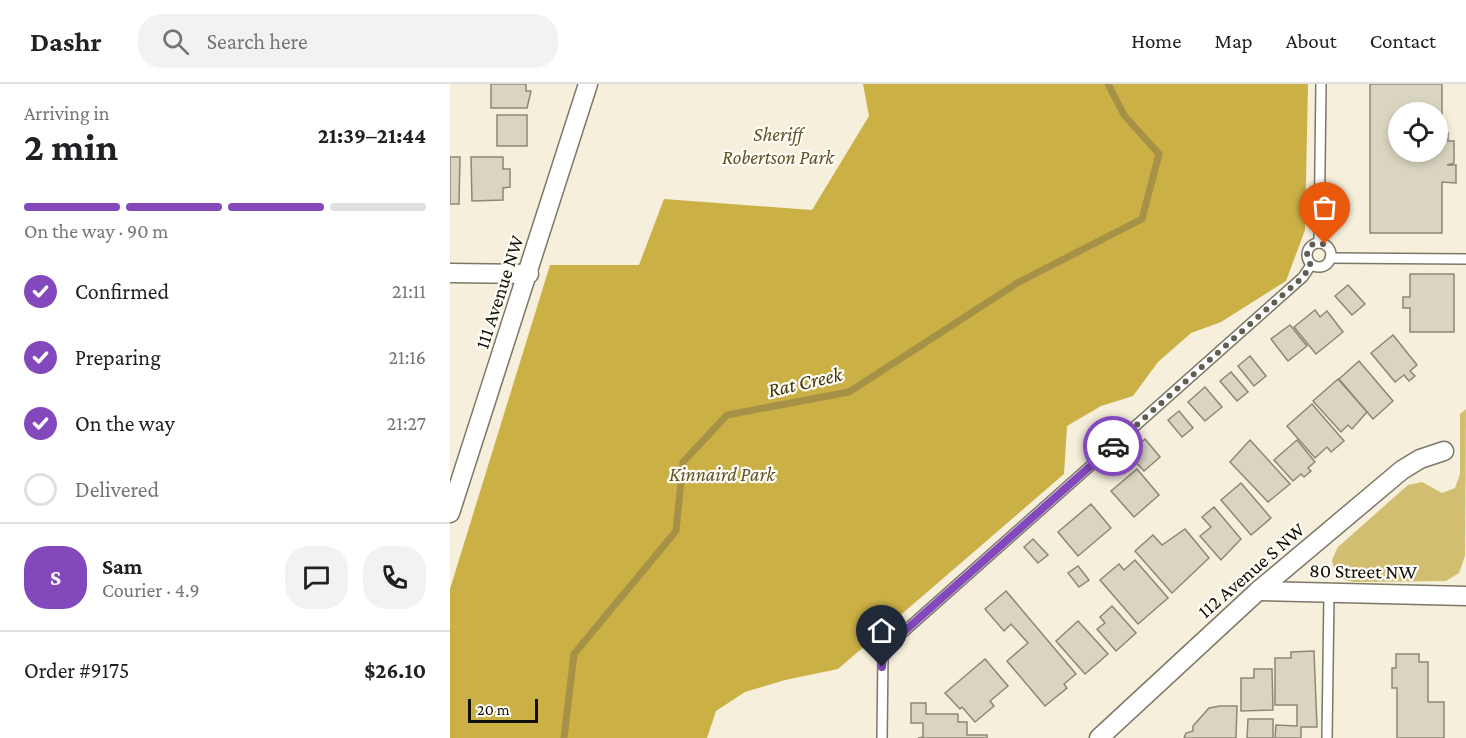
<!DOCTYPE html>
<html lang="en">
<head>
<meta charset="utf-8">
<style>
	body { margin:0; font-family:"Crimson Pro",serif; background:#f2f2f2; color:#202124; height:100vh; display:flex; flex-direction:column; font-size:22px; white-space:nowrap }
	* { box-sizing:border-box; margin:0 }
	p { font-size:20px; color:#757577 }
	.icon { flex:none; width:33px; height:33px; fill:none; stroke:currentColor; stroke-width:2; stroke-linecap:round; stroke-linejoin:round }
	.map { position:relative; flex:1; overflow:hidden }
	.sheet { display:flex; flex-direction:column; background:#fff; width:450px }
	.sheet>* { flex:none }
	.buttons { position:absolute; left:938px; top:18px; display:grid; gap:12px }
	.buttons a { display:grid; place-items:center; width:60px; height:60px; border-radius:50%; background:#fff; box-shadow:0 3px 9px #0003; font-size:30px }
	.scale { position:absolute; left:18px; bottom:15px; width:70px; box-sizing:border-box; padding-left:6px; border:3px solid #0f0e07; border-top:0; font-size:16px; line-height:21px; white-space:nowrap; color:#0f0e07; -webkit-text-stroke:4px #fffdf5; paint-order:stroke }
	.pin { position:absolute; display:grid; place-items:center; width:51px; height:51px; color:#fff; margin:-62px -26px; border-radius:50% 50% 50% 0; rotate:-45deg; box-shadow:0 0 6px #0007 }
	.pin .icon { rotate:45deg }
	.courier { position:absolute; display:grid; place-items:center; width:60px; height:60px; margin:-30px; border:4px solid #8448bd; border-radius:50%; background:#fff; color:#222; box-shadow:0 2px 8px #0007 }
	.head em { font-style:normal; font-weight:700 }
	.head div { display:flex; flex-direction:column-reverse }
	.head { display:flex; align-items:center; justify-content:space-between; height:102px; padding:0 24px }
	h1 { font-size:39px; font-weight:700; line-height:45px }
	.bar { display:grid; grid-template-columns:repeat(4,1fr); gap:9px 6px; align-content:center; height:72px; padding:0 24px }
	.bar i { height:8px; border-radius:4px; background:#e0e0e0 }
	.bar .active { background:#8448bd }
	.bar p { grid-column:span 4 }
	.line { display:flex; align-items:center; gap:15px; padding:0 24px; border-top:2px solid #e0e0e0 }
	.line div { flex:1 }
	.round { display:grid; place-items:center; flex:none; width:63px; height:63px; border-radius:24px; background:#f2f2f2 }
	ol { padding:0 24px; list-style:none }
	li { display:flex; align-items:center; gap:18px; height:66px }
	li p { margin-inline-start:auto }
	li .icon { padding:6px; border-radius:50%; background:#8448bd; color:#fff; stroke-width:4 }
	li:last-child { color:#757577 }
	li i { width:33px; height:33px; border:3px solid #e0e0e0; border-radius:50% }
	header { display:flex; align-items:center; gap:36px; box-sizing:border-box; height:84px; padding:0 30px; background:#fff; border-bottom:2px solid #e0e0e0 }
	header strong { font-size:28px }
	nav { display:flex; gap:33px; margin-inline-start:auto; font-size:21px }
	.search { width:420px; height:54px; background:#f2f2f2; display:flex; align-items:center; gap:15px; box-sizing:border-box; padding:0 21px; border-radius:24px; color:#757577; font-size:22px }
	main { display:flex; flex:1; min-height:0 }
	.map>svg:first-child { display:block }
	.green { fill:#d2be71 }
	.forest { fill:#cbb046 }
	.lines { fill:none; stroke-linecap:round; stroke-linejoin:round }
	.stream { stroke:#a69247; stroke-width:7 }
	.building { fill:#dad5c1; stroke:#8d8876; stroke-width:1.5; fill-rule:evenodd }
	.service-casing { stroke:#7c7766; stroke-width:12 }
	.minor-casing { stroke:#7c7766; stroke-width:21 }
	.service { stroke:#fff; stroke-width:9 }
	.minor { stroke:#fff; stroke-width:18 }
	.done { stroke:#605d52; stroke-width:6; stroke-dasharray:0 10.8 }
	.route { stroke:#8448bd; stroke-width:8 }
	.labels { text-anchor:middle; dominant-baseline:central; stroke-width:4.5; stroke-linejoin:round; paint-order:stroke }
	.park-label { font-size:20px; font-style:italic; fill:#5e5328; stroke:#fffdf5 }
	.street-label { font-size:20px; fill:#0f0e07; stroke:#fffdf5 }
	.water-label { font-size:21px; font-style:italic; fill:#43380a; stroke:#fffdf5 }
</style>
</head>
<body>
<header>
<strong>Dashr</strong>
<div class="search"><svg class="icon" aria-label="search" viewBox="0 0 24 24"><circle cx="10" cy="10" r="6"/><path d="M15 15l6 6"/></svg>Search here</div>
<nav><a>Home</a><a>Map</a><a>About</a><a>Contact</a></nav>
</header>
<main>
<section class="sheet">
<div class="head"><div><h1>2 min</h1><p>Arriving in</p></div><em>21:39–21:44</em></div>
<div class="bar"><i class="active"></i><i class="active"></i><i class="active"></i><i></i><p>On the way · 90 m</p></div>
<ol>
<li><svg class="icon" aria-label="check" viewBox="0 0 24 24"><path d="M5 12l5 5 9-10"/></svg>Confirmed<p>21:11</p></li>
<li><svg class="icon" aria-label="check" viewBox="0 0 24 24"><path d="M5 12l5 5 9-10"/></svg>Preparing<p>21:16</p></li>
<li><svg class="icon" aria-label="check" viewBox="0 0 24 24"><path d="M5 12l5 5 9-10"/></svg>On the way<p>21:27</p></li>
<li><i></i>Delivered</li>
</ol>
<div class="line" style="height:108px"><b class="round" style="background:#8448bd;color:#fff">S</b><div><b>Sam</b><p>Courier · 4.9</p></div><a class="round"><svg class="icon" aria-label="chat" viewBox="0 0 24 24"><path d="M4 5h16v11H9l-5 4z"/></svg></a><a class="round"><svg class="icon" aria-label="phone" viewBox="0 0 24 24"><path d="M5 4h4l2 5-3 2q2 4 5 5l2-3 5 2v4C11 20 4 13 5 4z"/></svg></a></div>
<div class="line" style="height:78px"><div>Order #9175</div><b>$26.10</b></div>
</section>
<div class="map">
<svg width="1016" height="654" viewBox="0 0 1016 654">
	<rect width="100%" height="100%" fill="#f5efdc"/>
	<path class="green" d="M1016,325L1015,472L1009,489L996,497L905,498C891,497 884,490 882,476L888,463L958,401L972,398L992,409L1005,404L1010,390V330Z"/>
	<path class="forest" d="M413,0H858L855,146L836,197L771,238L741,249L708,278L683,312L651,322L617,342L614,390L388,585L335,596L295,608L266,627L257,654H0V505L100,181H189L214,115L362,126L419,32Z"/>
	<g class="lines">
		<path class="stream" d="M114,654L124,570L226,447L233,378L277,331L399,308L569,198L692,135L709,70L674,31L658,0"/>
	</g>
	<g class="building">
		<path d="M41,0H76V7H81L77,24H41Z"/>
		<path d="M920,0H992V46L998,49V57H1004V79L997,81H1006V99L992,98V149H920ZM948,28H987V68H948Z"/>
		<rect x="47" y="31" width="30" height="31"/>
		<path d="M0,73H10L9,120H0Z"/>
		<path d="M21,73H53V85H60V103L53,104V116L22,117Z"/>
		<path d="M960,190H1004V248H960V224H953V213H960Z"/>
		<path d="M898,201L915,220L902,231L885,212Z"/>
		<path d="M865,226L870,233L877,227L893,248L866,270L844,243Z"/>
		<path d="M840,241L857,262L838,277L821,255Z"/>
		<path d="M943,251L967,281L960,287L965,292L959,297L954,291L945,298L921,269Z"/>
		<path d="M800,272L816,292L804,302L788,282Z"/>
		<path d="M909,277L943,317L923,335L889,295Z"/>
		<path d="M781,288L798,308L787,317L770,297Z"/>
		<path d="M888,295L917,328L902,345L898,341L891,348L863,317Z"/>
		<path d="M755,303L772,323L755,337L738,318Z"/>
		<path d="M862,320L894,357L881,368L877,363L865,374L837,342Z"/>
		<path d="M729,327L743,344L732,353L718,336Z"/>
		<path d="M695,355L710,373L694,387L678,370Z"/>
		<path d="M800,356L840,400L818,418L780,378Z"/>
		<path d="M847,356L865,378L858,384L861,387L854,393L851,390L843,397L824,376Z"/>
		<path d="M687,385L709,411L684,433L661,407Z"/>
		<path d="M791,399L821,434L801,451L771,416Z"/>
		<path d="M641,420L661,444L628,472L608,448Z"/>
		<path d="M764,423L791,455L771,476L750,452L761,443L752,433Z"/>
		<path d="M735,445L759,474L722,509L685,467L703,451L712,461Z"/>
		<path d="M583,455L598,471L588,479L574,463Z"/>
		<path d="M685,476L718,514L688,540L650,496L669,480L674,486Z"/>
		<path d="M628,482L639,496L629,503L618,489Z"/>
		<path d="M556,507L626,590L614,600L617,604L595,622L557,577L578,559L561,540L554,547L535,525Z"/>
		<path d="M662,522L686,549L666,567L647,545L655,539L650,533Z"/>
		<path d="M628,537L658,570L635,590L606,557Z"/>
		<path d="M864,567L867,643H851V654H825L826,641L847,642V621H825V574H841V568Z"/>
		<path d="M946,570H969V578H978V618H994V654H947V604H942V584H946Z"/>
		<path d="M535,575L558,602L540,617L544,622L525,638L512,623L510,625L495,609Z"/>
		<path d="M804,585H822L823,626L791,627V594H804Z"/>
		<path d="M461,619H476V630H508V638H517V651H537V654H468L473,653V639H461Z"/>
		<path d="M770,622H787L786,654H734L736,649L743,647V642L759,624Z"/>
		<path d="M798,635H823V654H797Z"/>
	</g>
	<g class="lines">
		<g class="service-casing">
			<g id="service">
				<circle cx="869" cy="171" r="12"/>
				<path d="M869,159L871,0"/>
				<path d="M880,174L1016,175"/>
				<path d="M432,654L433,570L440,560L853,193L861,181"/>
				<path d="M877,654L879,509"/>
			</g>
		</g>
		<g class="minor-casing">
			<g id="minor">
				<path d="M0,189L79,190"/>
				<path d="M0,429L138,0"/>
				<path d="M808,507L1016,512"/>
				<path d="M649,654L808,507L952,386L970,375L994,367"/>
			</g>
		</g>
		<use href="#service" class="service"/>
		<use href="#minor" class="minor"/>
	</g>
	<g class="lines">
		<path class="done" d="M663,362L853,193L861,181C855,174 856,166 863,160H875"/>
		<path class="route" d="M432,583L433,570L440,560L663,362"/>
	</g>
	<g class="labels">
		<g class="park-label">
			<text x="328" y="50">Sheriff<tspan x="328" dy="23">Robertson Park</tspan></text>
			<text x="272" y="390">Kinnaird Park</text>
		</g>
		<g class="street-label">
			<text transform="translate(49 208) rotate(-72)">111 Avenue NW</text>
			<text transform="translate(801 486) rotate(-41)">112 Avenue S NW</text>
			<text transform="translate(913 487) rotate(1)">80 Street NW</text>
		</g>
		<g class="water-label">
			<text transform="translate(355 298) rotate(-13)">Rat Creek</text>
		</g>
	</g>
</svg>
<div class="buttons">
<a><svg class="icon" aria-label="locate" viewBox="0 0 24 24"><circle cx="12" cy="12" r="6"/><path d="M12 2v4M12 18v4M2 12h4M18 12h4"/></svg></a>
</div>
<div class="scale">20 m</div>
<div class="pin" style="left:875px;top:160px;background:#ea580c"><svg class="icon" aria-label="bag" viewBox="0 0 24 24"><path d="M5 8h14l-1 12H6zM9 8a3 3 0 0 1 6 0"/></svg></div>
<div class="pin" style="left:432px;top:583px;background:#1f2937"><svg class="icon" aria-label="home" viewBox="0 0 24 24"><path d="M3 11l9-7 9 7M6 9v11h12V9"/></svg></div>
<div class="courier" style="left:663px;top:362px"><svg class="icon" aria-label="car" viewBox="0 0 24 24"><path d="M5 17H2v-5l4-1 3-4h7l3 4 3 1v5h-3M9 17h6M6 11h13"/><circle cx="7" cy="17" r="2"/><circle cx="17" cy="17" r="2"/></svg></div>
</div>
</main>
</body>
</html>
